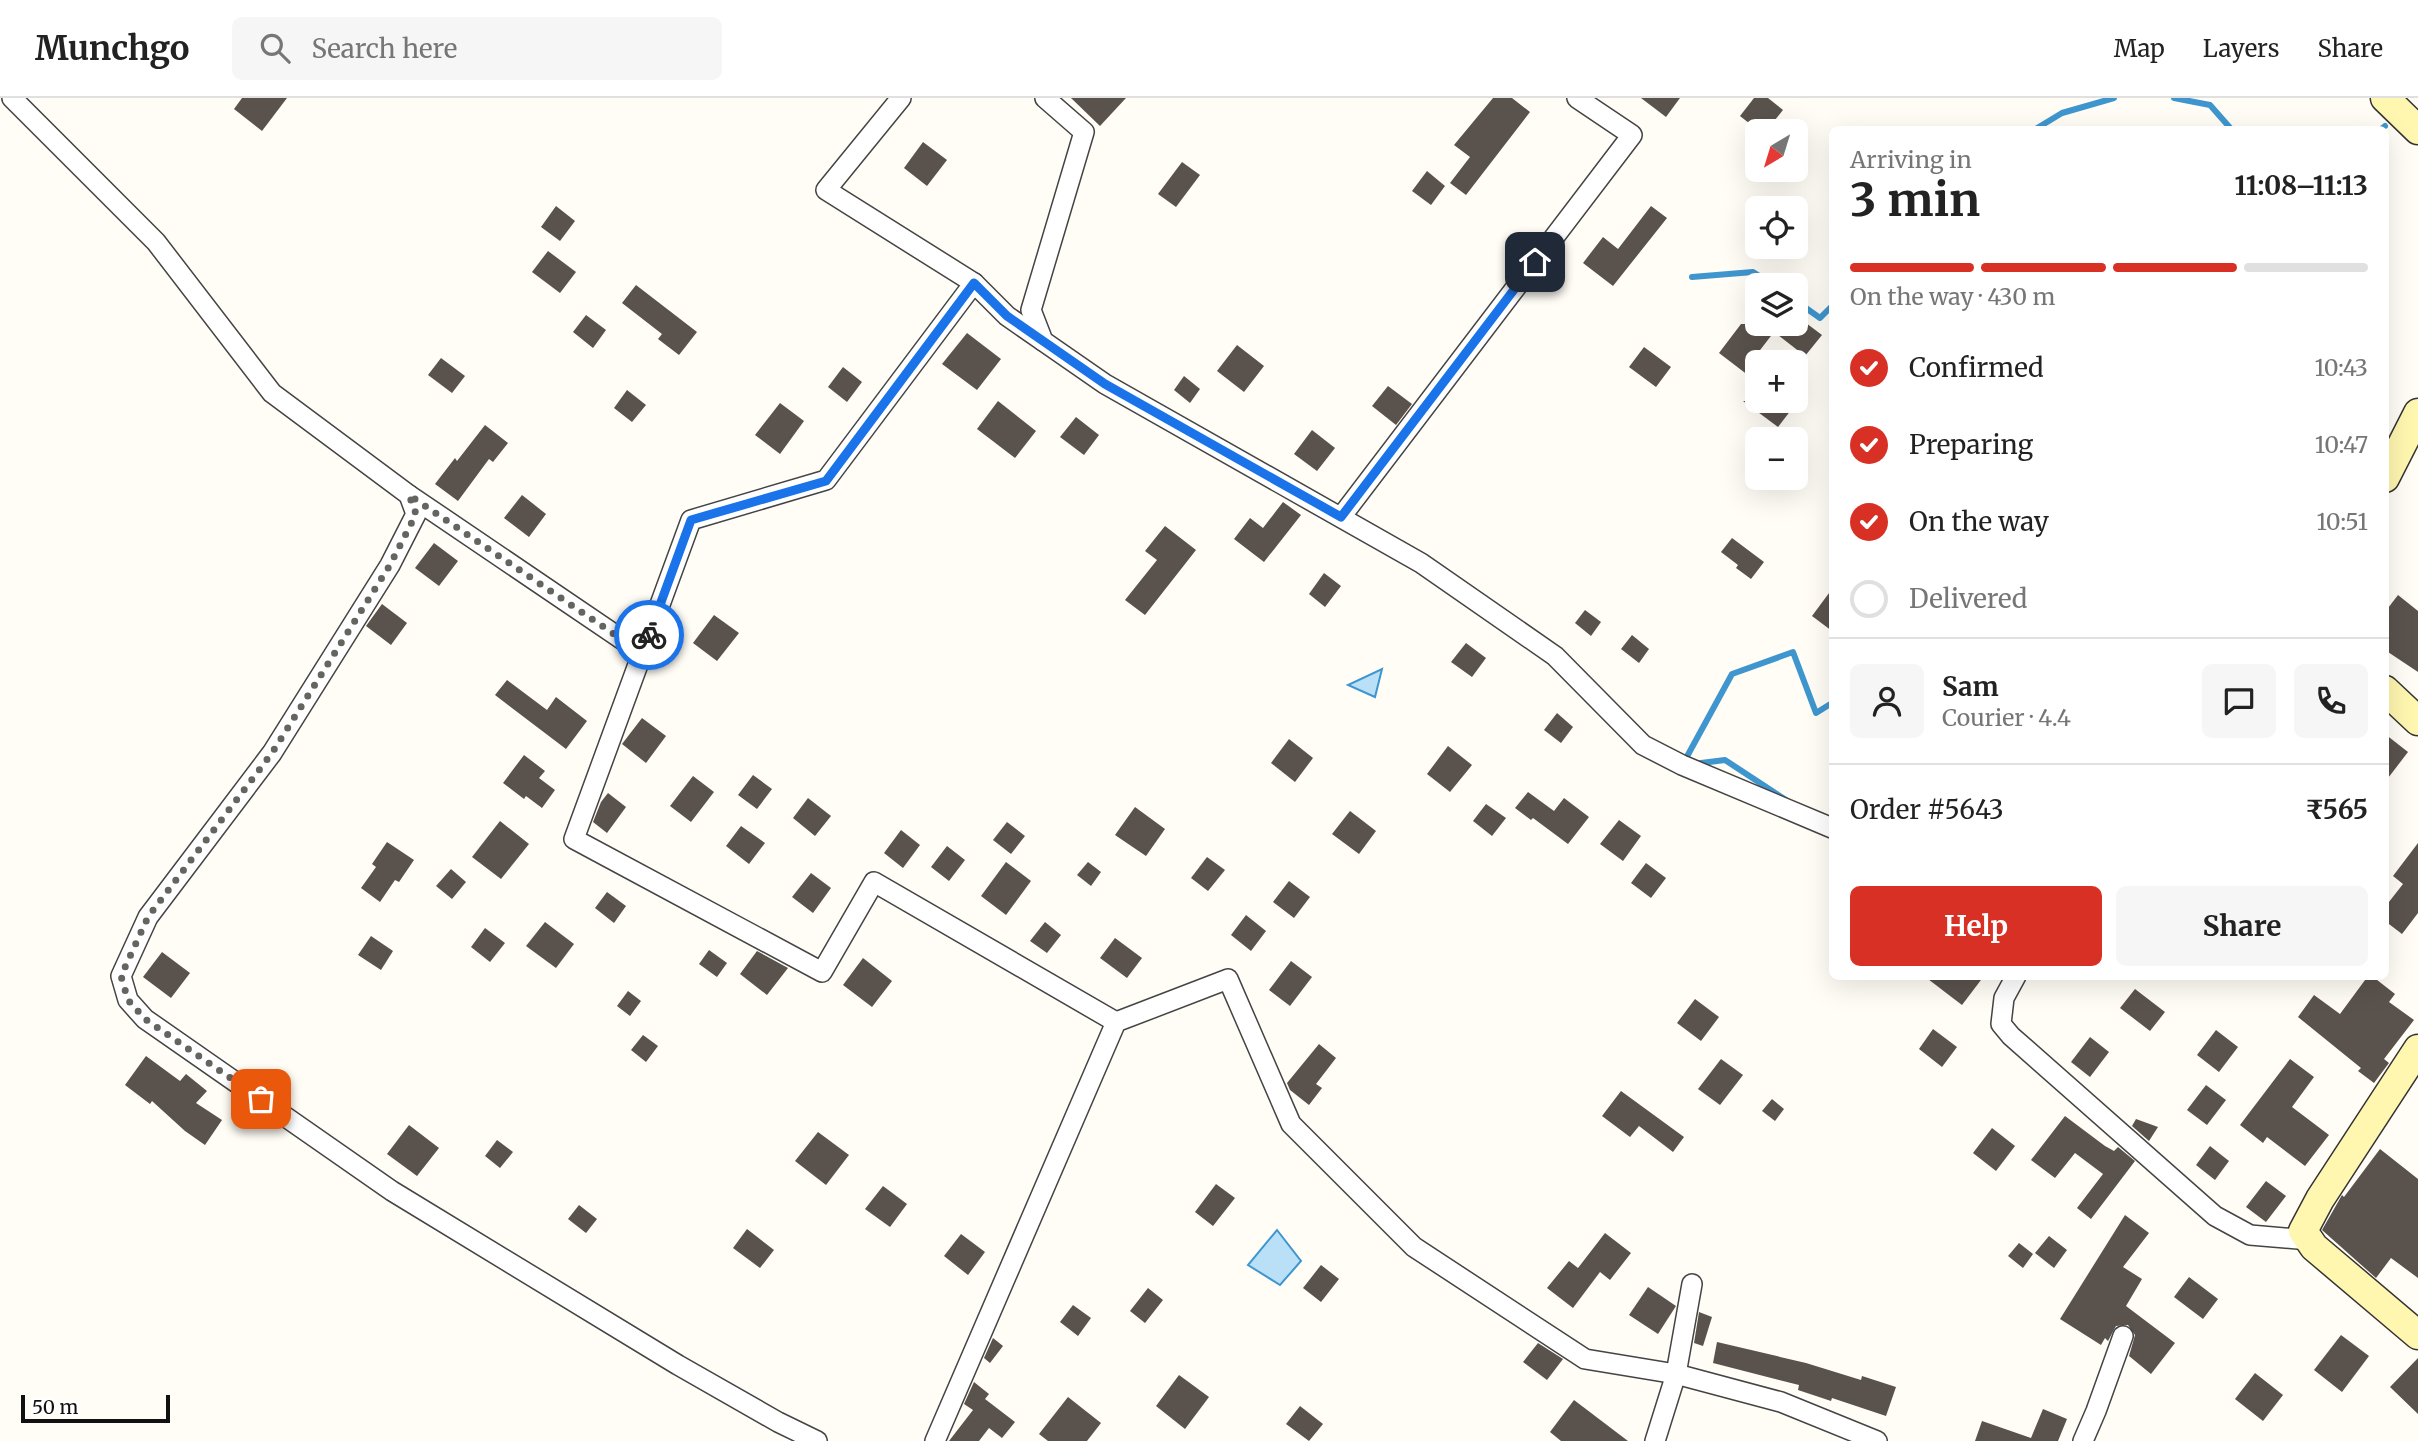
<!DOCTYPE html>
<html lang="en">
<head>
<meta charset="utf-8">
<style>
	body { margin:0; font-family:Merriweather,serif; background:#f6f6f6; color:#222; height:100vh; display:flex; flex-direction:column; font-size:26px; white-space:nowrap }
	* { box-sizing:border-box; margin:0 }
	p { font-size:23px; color:#767676 }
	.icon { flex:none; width:38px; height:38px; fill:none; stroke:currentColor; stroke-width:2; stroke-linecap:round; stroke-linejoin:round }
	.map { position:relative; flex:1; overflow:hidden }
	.drawer { position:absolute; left:1829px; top:28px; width:560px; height:854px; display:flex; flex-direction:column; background:#fff; border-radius:10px; box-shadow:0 7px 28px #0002 }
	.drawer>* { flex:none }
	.needle { width:46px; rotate:218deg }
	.buttons { position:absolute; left:1745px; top:21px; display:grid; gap:14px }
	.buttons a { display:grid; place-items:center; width:63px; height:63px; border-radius:10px; background:#fff; box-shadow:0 7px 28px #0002; font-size:35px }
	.scale { position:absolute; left:21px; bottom:18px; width:149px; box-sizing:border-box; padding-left:7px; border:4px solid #111; border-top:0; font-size:19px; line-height:24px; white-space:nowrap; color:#111; -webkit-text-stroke:5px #fff; paint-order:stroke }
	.pin { position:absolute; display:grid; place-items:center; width:60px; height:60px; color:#fff; margin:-30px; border-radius:14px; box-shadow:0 4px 10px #0006 }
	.courier { position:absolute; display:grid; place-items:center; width:70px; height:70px; margin:-35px; border:5px solid #1a73e8; border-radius:50%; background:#fff; color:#222; box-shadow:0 2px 9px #0007 }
	.overview em { font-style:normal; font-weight:700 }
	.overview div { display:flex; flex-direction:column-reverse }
	.overview { display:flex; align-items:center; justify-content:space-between; height:119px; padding:0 21px }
	h1 { font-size:46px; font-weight:700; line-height:52px }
	.bar { display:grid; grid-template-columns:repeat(4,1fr); gap:10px 7px; align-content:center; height:84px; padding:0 21px }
	.bar i { height:9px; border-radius:5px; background:#e0e0e0 }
	.bar .current { background:#d93025 }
	.bar p { grid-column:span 4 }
	.line { display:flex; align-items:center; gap:18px; padding:0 21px; border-top:2px solid #e0e0e0 }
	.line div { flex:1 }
	.round { display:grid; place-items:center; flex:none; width:74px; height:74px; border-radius:10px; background:#f6f6f6 }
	ol { padding:0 21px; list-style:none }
	li { display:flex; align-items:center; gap:21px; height:77px }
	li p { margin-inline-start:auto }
	li .icon { padding:7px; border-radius:50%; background:#d93025; color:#fff; stroke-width:4 }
	li:last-child { color:#767676 }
	li i { width:38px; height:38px; border:4px solid #e0e0e0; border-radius:50% }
	.button { display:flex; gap:14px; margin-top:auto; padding:14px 21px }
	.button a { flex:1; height:80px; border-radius:10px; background:#d93025; color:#fff; font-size:28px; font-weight:700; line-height:80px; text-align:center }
	.button a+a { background:#f6f6f6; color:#222 }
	header { display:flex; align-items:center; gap:42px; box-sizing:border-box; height:98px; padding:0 35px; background:#fff; border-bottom:2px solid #e0e0e0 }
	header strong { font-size:33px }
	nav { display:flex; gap:38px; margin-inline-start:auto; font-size:24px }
	.search { width:490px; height:63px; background:#f6f6f6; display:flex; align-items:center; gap:18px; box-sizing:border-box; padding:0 24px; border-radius:10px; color:#767676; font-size:26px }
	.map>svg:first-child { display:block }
	.water { fill:#b9e0f7; stroke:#3f96cf; stroke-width:2 }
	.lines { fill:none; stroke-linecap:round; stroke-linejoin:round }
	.stream { stroke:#3f96cf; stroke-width:6 }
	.building { fill:#5a524d }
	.street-casing { stroke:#444; stroke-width:22 }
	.secondary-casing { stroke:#333; stroke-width:31 }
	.street { stroke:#fff; stroke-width:19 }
	.secondary { stroke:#fff6b0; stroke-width:28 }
	.done { stroke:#646461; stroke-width:7; stroke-dasharray:0 12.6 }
	.route { stroke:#1a73e8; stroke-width:9 }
</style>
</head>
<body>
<header>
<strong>Munchgo</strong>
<div class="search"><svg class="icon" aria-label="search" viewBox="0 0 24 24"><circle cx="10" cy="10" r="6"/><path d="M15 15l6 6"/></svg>Search here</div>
<nav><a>Map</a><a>Layers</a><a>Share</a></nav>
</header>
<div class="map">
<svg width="2418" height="1343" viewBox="0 0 2418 1343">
	<rect width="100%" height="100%" fill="#fffdf5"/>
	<g class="water">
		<path d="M1382,571L1375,599L1348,587Z"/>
		<path d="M1277,1132L1301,1163L1280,1187L1248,1167Z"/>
	</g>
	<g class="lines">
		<g class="stream">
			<path d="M2174,0L2210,7L2232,32"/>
			<path d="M2034,32L2062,15L2114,0"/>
			<path d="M2380,32L2385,28"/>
			<path d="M1692,179L1753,174L1773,187"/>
			<path d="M1796,203L1820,220L1832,208"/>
			<path d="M1684,664L1732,576L1793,554L1816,615L1832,605"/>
			<path d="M1693,666L1725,662L1786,702"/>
		</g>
	</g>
	<g class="building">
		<path d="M242,0H287L262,33L234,11Z"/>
		<path d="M1071,0H1126L1100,28Z"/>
		<path d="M1493,0H1512L1530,14L1466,97L1450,85L1470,59L1454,47Z"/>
		<path d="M1641,0H1680L1666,19Z"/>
		<path d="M1754,0H1768L1783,12L1766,33H1759L1740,18Z"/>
		<path d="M923,44L947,62L927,88L904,70Z"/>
		<path d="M1182,64L1200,77L1176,109L1158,96Z"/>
		<path d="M1427,73L1445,88L1431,107L1412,93Z"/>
		<path d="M556,108L575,123L560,143L541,129Z"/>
		<path d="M1651,108L1667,120L1613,188L1583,165L1603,139L1618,151Z"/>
		<path d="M548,153L576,174L560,195L532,174Z"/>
		<path d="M636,187L697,234L679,257L658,241L662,236L622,205Z"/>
		<path d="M586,217L606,232L593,250L573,234Z"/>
		<path d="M1802,222L1822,237L1805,258L1774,234L1757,256V284L1719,255L1741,226H1799Z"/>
		<path d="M967,235L1001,261L977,292L942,266Z"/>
		<path d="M1237,247L1264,268L1244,294L1217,273Z"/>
		<path d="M1644,249L1671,269L1656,289L1629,269Z"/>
		<path d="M441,260L465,278L452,295L428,277Z"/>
		<path d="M843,269L862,284L847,304L828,289Z"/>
		<path d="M1184,278L1200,291L1190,305L1174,292Z"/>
		<path d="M1388,288L1412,306L1396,327L1372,308Z"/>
		<path d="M627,292L646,307L632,324L614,310Z"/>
		<path d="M998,303L1036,333L1015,360L977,331Z"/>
		<path d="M1743,303H1798L1778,329Z"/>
		<path d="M780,305L804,323L780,356L755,337Z"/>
		<path d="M1076,319L1099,337L1084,357L1060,339Z"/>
		<path d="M485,327L508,345L493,364L489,361L458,403L435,386L455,360L457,363Z"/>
		<path d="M1312,332L1335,350L1317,373L1294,356Z"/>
		<path d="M522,397L546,416L529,439L504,420Z"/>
		<path d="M1283,404L1301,417L1264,464L1234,441L1250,420L1263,430Z"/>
		<path d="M1165,428L1196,452L1145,517L1125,502L1157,462L1145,453Z"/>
		<path d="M1732,440L1764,464L1751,481L1736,470L1738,467L1721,454Z"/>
		<path d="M434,445L458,463L439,488L415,470Z"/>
		<path d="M1324,475L1341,488L1325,509L1309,496Z"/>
		<path d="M1832,491V533L1812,518Z"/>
		<path d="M2398,497L2418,513V574L2385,552V514Z"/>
		<path d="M382,506L407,525L391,547L366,528Z"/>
		<path d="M1585,512L1601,524L1591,538L1575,525Z"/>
		<path d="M714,517L739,535L717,563L693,545Z"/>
		<path d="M1632,537L1649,551L1639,565L1621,551Z"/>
		<path d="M1466,545L1486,560L1472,579L1451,564Z"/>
		<path d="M507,582L547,612L556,599L587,623L566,651L495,597Z"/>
		<path d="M1557,615L1573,629L1561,645L1544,632Z"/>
		<path d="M642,620L666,638L646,665L622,646Z"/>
		<path d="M2385,636L2408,654L2385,684Z"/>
		<path d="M1289,641L1313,660L1295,684L1271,665Z"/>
		<path d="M1448,648L1472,667L1450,694L1427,676Z"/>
		<path d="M524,657L545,673L539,680L555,692L542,710L526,698L524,701L503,685Z"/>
		<path d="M753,677L772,691L757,711L738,697Z"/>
		<path d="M693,678L714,694L691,724L670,708Z"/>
		<path d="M1528,694L1554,713L1564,700L1589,719L1568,746L1533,720L1531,722L1515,710Z"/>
		<path d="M608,695L626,709L607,735L593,724L601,704Z"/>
		<path d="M808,700L831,718L815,738L793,720Z"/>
		<path d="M1486,706L1506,720L1492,738L1473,723Z"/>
		<path d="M1135,709L1165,731L1146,758L1115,737Z"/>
		<path d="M1350,713L1376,733L1359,756L1332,736Z"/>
		<path d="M1619,722L1641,738L1623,763L1600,746Z"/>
		<path d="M500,723L529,746L501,781L472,759Z"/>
		<path d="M1007,724L1025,738L1011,756L993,742Z"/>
		<path d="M741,728L765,745L749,766L726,748Z"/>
		<path d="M901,732L920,747L903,770L884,755Z"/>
		<path d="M387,744L414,762L399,784L395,782L380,804L361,790L376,769L372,766Z"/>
		<path d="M2418,745V815L2402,836L2385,823V809L2403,786L2393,778Z"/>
		<path d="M947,748L965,762L949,783L931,769Z"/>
		<path d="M1207,759L1225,772L1208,793L1191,780Z"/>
		<path d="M1006,764L1031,783L1006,817L981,798Z"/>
		<path d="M1088,764L1101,774L1091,788L1077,777Z"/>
		<path d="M1646,765L1666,780L1651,800L1631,785Z"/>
		<path d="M451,771L466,784L452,801L436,788Z"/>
		<path d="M811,775L831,790L813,815L792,799Z"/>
		<path d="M1289,783L1310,799L1294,820L1273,804Z"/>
		<path d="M607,794L626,808L614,825L595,810Z"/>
		<path d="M1246,817L1266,833L1251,853L1231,837Z"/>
		<path d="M545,824L574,846L556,870L526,848Z"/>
		<path d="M1045,824L1061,837L1047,855L1030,843Z"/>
		<path d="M485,830L505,845L490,864L471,849Z"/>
		<path d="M371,838L393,853L381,872L358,857Z"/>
		<path d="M1115,840L1142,860L1127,880L1100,860Z"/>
		<path d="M709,852L727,865L717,879L699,866Z"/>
		<path d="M757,853L788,870L767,897L740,876Z"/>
		<path d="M162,854L190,875L171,900L143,879Z"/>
		<path d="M863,860L892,883L872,909L843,887Z"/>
		<path d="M1291,863L1312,879L1290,908L1269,892Z"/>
		<path d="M1924,878H1984L1962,907Z"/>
		<path d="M2368,878H2372L2395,896L2389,904L2414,922L2384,961L2389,965L2374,985L2358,973L2361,970L2298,919L2314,897L2340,916Z"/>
		<path d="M2135,891L2165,914L2150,933L2120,910Z"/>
		<path d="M628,893L641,903L630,918L617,908Z"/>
		<path d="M1695,901L1719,919L1701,943L1677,925Z"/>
		<path d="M1933,931L1957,949L1942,969L1919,951Z"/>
		<path d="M2216,932L2238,949L2219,974L2197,957Z"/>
		<path d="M643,937L658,948L646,964L631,952Z"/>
		<path d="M2090,939L2109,954L2090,979L2071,964Z"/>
		<path d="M1319,946L1336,960L1316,986L1322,990L1309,1007L1290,992L1287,985Z"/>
		<path d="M146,958L180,983L186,976L207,993L196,1005L222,1022L205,1047L185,1033L152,1003L150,1006L125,987Z"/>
		<path d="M1721,961L1743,977L1720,1007L1698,991Z"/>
		<path d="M2290,961L2314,979L2292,1009L2329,1037L2305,1068L2267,1039L2263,1045L2240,1027Z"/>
		<path d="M2206,987L2226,1002L2207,1027L2187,1012Z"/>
		<path d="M1621,993L1684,1039L1673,1054L1639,1028L1630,1039L1602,1018Z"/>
		<path d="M1772,1001L1784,1011L1775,1023L1762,1013Z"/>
		<path d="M2065,1018L2105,1048L2114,1053L2118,1049L2135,1063L2091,1121L2077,1110L2103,1076L2075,1055L2055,1080L2031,1062Z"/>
		<path d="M2136,1021L2158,1029L2149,1043L2132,1028Z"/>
		<path d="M409,1027L439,1050L417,1078L387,1056Z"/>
		<path d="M1992,1030L2015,1048L1996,1073L1973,1055Z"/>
		<path d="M818,1034L849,1057L826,1087L795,1063Z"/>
		<path d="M497,1042L513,1054L500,1070L485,1058Z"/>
		<path d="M2210,1048L2229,1063L2215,1082L2196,1067Z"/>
		<path d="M2380,1051L2418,1081V1180L2391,1160L2376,1180L2322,1132L2342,1097L2344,1099Z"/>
		<path d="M2266,1083L2286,1098L2266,1124L2246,1109Z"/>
		<path d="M1216,1086L1235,1100L1213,1128L1195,1114Z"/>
		<path d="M883,1088L907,1106L890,1129L865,1111Z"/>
		<path d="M579,1107L597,1121L586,1135L568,1121Z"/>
		<path d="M2125,1117L2149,1135L2123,1169L2142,1181L2126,1208L2175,1245L2151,1276L2129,1258L2135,1237L2128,1227L2116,1228L2108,1243L2105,1240L2101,1247L2060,1221Z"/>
		<path d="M747,1131L774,1152L760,1170L733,1150Z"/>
		<path d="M1605,1135L1631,1155L1610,1182L1600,1174L1573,1210L1547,1190L1569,1163L1578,1170Z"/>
		<path d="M961,1136L985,1154L968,1177L944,1158Z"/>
		<path d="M2049,1138L2067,1152L2054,1170L2035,1155Z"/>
		<path d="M2019,1145L2033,1156L2023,1170L2008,1158Z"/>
		<path d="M1321,1167L1339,1181L1321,1204L1303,1190Z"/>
		<path d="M2189,1179L2218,1201L2203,1221L2174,1199Z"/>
		<path d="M1648,1189L1676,1208L1658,1236L1629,1217Z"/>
		<path d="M1148,1190L1163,1202L1145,1225L1130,1213Z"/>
		<path d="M1073,1207L1091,1220L1078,1238L1060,1224Z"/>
		<path d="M1699,1214L1712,1219L1703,1248L1694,1245Z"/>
		<path d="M2341,1237L2369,1258L2342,1294L2314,1272Z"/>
		<path d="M993,1240L1003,1248L990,1265L984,1260Z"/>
		<path d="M1717,1244L1806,1265L1861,1282L1862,1278L1896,1289L1886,1318L1832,1300L1831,1303L1798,1292L1799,1287L1713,1265Z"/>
		<path d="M1538,1245L1563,1261L1547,1282L1523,1264Z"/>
		<path d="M2418,1260V1316L2390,1289Z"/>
		<path d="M2255,1275L2283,1297L2263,1323L2235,1301Z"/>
		<path d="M1179,1277L1209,1299L1185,1331L1156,1308Z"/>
		<path d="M974,1284L989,1296L985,1301L1015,1324L1002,1340L989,1330L979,1343H949L973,1312L964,1306Z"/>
		<path d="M1068,1299L1101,1325L1087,1343H1048L1039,1336Z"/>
		<path d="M1574,1302L1628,1343H1561L1550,1334Z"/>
		<path d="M1300,1308L1323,1326L1309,1343L1286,1326Z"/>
		<path d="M2043,1311L2067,1321L2058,1343H1975L1982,1323L2031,1340Z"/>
	</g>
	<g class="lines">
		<g class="street-casing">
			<g id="street">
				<path d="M12,0L156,144L272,295L409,397L416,416L390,467L272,655L148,819L121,878L128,902L145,921L392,1093L678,1267L778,1324L817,1343"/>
				<path d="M901,0L826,92L974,185L826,382L691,422L574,741L822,874L874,784L1116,924"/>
				<path d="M1045,0L1084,34L1031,212L1043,243L1105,286L1421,465L1555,558L1643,647L1682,667L1832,730"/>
				<path d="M974,185L1007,218L1043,243"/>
				<path d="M409,397L642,555"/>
				<path d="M1341,419L1632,37L1577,0"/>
				<path d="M2016,878L2004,900L2001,926L2011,938L2215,1118L2250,1137L2309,1142"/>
				<path d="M935,1343L1116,924L1228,881L1291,1026L1414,1149L1585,1261L1676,1276L1781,1304L1877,1343"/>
				<path d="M1655,1343L1676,1276L1692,1186"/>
				<path d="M2083,1343L2096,1313L2123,1238"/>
			</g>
		</g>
		<g class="secondary-casing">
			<g id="secondary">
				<path d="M2385,0L2418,32"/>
				<path d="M2385,380L2418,315"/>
				<path d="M2385,592L2418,623"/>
				<path d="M2418,951L2320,1101L2303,1133L2314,1149L2418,1237"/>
			</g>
		</g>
		<use href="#street" class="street"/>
		<use href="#secondary" class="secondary"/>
	</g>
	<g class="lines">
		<path class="done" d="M261,1001L145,921L128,902L121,878L148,819L272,655L390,467L416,416L409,397L642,555L649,537"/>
		<path class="route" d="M649,537L691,422L826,383L974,185L1007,218L1105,286L1341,419L1535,164"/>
	</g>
</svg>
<div class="buttons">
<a><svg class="needle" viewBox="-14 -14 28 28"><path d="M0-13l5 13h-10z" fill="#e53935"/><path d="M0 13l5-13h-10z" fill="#767676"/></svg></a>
<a><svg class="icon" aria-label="locate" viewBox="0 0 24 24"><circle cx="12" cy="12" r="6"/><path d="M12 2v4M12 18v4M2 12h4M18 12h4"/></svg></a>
<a><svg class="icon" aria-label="layers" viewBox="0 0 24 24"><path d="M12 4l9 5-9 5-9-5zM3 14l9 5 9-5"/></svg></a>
<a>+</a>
<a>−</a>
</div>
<div class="scale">50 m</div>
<div class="pin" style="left:261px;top:1001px;background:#ea580c"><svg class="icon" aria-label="bag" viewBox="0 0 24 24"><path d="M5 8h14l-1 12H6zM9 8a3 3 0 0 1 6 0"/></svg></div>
<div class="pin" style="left:1535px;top:164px;background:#1f2937"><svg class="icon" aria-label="home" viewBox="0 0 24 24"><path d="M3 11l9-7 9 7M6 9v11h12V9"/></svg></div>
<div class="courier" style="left:649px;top:537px"><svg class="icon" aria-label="bike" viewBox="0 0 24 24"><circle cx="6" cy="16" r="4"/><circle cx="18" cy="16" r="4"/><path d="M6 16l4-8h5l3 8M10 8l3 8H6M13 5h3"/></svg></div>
<section class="drawer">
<div class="overview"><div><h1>3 min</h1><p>Arriving in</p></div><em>11:08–11:13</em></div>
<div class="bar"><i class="current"></i><i class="current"></i><i class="current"></i><i></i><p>On the way · 430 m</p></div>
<ol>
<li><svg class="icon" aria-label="check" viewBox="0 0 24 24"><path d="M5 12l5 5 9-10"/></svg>Confirmed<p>10:43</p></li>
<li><svg class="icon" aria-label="check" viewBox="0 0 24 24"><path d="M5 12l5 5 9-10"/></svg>Preparing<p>10:47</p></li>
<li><svg class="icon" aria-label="check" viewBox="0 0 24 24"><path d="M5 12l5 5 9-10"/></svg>On the way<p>10:51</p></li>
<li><i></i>Delivered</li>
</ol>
<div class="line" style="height:126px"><a class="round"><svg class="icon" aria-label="person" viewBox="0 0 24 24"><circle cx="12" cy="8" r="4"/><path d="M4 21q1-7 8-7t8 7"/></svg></a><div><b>Sam</b><p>Courier · 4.4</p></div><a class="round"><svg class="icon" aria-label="chat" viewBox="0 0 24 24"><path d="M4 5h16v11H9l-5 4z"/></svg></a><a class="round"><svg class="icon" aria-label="phone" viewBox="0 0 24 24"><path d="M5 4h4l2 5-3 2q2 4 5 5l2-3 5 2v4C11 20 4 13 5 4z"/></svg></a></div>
<div class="line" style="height:91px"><div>Order #5643</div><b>₹565</b></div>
<div class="button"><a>Help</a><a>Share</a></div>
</section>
</div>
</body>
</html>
